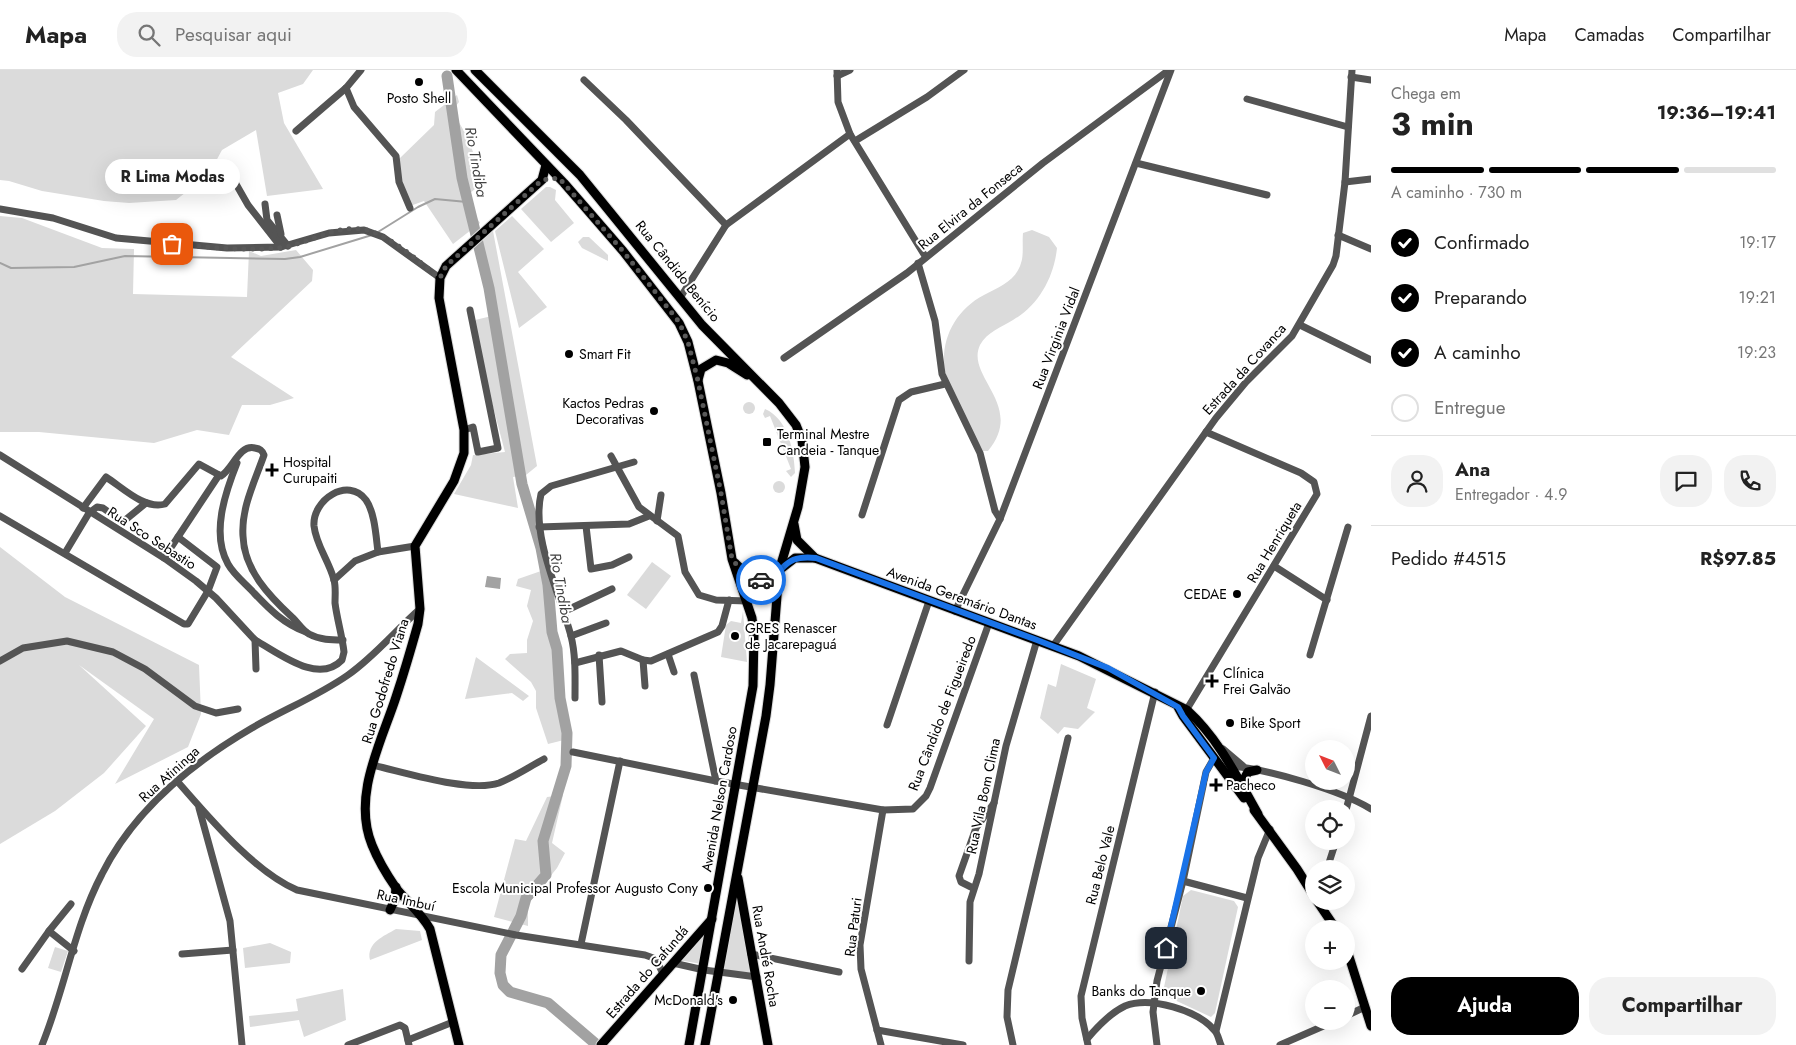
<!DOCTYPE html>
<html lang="pt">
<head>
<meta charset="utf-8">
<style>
	body { margin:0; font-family:Jost,sans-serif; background:#f2f2f2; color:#222; height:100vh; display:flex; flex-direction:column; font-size:19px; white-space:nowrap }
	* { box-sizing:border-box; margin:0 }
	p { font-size:16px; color:#767676 }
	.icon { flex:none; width:28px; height:28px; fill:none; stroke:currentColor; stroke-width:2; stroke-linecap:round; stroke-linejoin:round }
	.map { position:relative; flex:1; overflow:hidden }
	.panel { display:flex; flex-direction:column; background:#fff; width:425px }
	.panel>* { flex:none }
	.needle { width:32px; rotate:312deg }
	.fabs { position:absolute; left:1305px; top:670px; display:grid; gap:10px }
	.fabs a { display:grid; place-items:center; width:50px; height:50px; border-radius:50%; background:#fff; box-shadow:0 5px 20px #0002; font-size:25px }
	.pin { position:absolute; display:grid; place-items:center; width:42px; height:42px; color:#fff; margin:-21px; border-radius:10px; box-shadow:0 2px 8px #0006 }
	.courier { position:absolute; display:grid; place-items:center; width:50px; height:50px; margin:-25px; border:4px solid #1a73e8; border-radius:50%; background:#fff; color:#222; box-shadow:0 1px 6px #0007 }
	.bubble { position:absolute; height:35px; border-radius:18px; background:#fff; box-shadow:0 5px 20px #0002; font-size:16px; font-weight:700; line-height:35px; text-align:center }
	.overview em { font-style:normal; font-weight:700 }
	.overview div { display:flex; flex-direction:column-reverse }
	.overview { display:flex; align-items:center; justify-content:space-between; height:85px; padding:0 20px }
	h1 { font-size:32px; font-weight:700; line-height:38px }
	.bar { display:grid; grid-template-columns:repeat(4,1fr); gap:8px 5px; align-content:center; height:60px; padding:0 20px }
	.bar i { height:6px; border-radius:4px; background:#e0e0e0 }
	.bar .active { background:#000 }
	.bar p { grid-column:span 4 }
	.line { display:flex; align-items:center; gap:12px; padding:0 20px; border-top:1px solid #e0e0e0 }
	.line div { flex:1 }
	.round { display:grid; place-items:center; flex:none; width:52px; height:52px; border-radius:20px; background:#f2f2f2 }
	ol { padding:0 20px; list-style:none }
	li { display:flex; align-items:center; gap:15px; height:55px }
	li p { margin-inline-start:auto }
	li .icon { padding:5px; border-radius:50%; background:#000; color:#fff; stroke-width:4 }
	li:last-child { color:#767676 }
	li i { width:28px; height:28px; border:2px solid #e0e0e0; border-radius:50% }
	.primary-button { display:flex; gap:10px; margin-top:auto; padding:10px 20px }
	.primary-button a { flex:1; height:58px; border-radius:20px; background:#000; color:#fff; font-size:20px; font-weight:700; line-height:58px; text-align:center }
	.primary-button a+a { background:#f2f2f2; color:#222 }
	header { display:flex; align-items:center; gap:30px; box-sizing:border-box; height:70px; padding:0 25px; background:#fff; border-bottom:1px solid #e0e0e0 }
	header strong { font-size:24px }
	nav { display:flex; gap:28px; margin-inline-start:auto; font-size:18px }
	.search { width:350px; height:45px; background:#f2f2f2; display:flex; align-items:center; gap:12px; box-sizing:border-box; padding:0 18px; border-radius:20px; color:#767676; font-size:19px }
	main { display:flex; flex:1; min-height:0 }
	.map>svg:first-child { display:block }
	.green { fill:#dbdbdb }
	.water { fill:#a2a2a2 }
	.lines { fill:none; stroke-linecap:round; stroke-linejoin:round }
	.stream { stroke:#a2a2a2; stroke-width:2 }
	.river { stroke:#a2a2a2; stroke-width:11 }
	.major-casing { stroke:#dbdbdb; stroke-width:11 }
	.minor { stroke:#545454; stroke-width:7 }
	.major { stroke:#000; stroke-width:9 }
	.done { stroke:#595959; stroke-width:5; stroke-dasharray:0 9 }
	.route { stroke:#1a73e8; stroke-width:6 }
	.poi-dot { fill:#000; stroke:#fff; stroke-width:2 }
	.labels { text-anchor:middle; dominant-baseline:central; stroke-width:4; stroke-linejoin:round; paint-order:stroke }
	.poi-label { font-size:14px; fill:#000; stroke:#fff; text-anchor:start }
	.street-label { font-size:14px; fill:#000; stroke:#fff }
	.water-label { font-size:15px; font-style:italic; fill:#434343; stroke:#fff }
</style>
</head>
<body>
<header>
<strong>Mapa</strong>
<div class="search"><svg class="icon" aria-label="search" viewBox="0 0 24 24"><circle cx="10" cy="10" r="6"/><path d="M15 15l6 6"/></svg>Pesquisar aqui</div>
<nav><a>Mapa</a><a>Camadas</a><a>Compartilhar</a></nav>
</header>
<main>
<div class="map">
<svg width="1371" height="975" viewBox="0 0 1371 975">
	<rect width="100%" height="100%" fill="#fff"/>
	<g class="green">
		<path d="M0,0H313L303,14L278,23L284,53L323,119L267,126L256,60L222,80L209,104L176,130L129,133L104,131L42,121L9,111L0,110Z"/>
		<path d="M457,25L459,32L455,37L457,49L468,68L479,99L471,106L475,119L464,128L480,153L453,174L424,131L410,136L401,112L399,89L434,55L435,42Z"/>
		<path d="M546,117H550L556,120L555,130L574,153L551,172L521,139Z"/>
		<path d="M0,146L22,148L102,178L134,179L133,224L247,227L249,181L261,186L296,180L313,200L312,211L231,287L294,328L270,335H242L229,365L197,360L154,373L39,362H0Z"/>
		<path d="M512,146L544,179L518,202L547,237L519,258L495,161Z"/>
		<path d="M1032,160L1049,167L1057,178C1054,207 1039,235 1013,250C1002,257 987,262 980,275C965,307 1026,335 988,381H983C972,359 958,338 949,316C935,280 951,242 984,225C999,217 1016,211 1021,193C1024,185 1022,172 1023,163Z"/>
		<path d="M493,161L537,396L526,405L513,407L518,438L454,424L471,395L473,385L505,382L487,314L475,250L496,245L481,171Z"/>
		<path d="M583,167H589L608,185V191L582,178L578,172Z"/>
		<circle cx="749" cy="338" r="6"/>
		<path d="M765,339C788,349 794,380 795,403L791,407L786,401L791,399L770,346L765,348L763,344Z"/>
		<circle cx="779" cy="417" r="6"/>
		<path d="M0,477L65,527L199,595L201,644L188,677L115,714L154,649L79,595L146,656L104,703L55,741L0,774Z"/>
		<path d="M652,492L671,506L646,539L627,525Z"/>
		<path d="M541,501L558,602V629L564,660V670L548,674L536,638V621L531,612L505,589L510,584L527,583V570L533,551L527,536L531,520L516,516L518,509Z"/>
		<path d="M743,541L747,592L721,587L726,555L731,551L741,553Z"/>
		<path d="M476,587L529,626L523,631L512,623L465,629Z"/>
		<path d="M1061,594L1096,609L1087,638L1095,642L1078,659L1064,657L1058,664L1040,648L1048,614L1056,617Z"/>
		<path d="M563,725L552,773L565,783L557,798L528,834V856L494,847L515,769L526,771L547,727Z"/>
		<path d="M1191,820L1234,831L1238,837L1215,943L1211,947L1166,926L1163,922L1183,826Z"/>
		<path d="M737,828L750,903L722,900Z"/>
		<path d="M710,854L702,894L678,890Z"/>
		<path d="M396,859L420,861L422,870L370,890C366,873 384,866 396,859Z"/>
		<path d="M270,873L291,882L290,893L245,898L243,878Z"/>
		<path d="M55,877L68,881L61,902L48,898Z"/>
		<path d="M343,919L346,950L304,967L299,950L250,957L249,946L298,941L296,929Z"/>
	</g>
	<path class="water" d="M487,506L501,508L500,519L485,517Z"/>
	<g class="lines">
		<g class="stream">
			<path d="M378,162L418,137L435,129L467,132"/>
			<path d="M0,193L11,198L74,197L125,186L285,189L300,187L372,165"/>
		</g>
		<path class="river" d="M447,6L462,108L489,218L522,414L541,478L548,515L552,562L557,579L560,628L567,663L566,696L543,771L546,805L526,828L521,846L501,885L500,903L503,915L510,922L548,933L597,975"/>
		<g class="major-casing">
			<g id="major">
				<path d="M456,0L564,113L623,181L679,253L688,272L698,311L721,423L732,489L752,548L754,563L753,616L689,975"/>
				<path d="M475,0L580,105L702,255L779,333L796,355L802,370L805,397L798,437L779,501L770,615L766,646L705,975"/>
				<path d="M698,310L701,299L716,290L728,293L747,305"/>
				<path d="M794,454L797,470L815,488"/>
				<path d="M735,493L750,508L762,510L773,505L795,488H815L1079,586L1187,640C1219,669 1237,707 1258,744"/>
				<path d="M1178,637L1183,646L1244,728"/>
				<path d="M1241,715L1248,702L1257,700"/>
				<path d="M1254,740L1297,799L1314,826"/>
				<path d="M738,808L768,975"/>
				<path d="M1317,831L1336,859"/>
				<path d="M390,840L395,829L396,817"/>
				<path d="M1346,877L1371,956"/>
				<path d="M459,975L430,859C421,843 407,832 396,818C387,805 378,790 372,775C352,726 381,673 396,627C404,603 411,579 418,554L420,539L415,476L454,411L464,383V360L439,228L440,208L446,196L542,110L546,95"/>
				<path d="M601,975L712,849"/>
			</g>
		</g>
		<g class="minor">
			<path d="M837,0L838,32L850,64L925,186"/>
			<path d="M837,6L850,0"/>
			<path d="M1351,7L1371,10"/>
			<path d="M584,10L626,50L726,155"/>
			<path d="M346,18L354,37L396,86L399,112L410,138"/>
			<path d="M1247,29L1348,57"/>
			<path d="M296,61L346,18L361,0"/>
			<path d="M855,71L927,27L964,0"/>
			<path d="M1136,93L1267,125"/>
			<path d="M232,107L248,135L281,177"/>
			<path d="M1345,112L1371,109"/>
			<path d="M265,134L267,150L288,176"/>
			<path d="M0,139L53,148L116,168L227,178L281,177L329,163L364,160L383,167L440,208"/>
			<path d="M277,145L281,164"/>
			<path d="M1338,165L1371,179"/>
			<path d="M918,193L935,251L942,304L980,383L995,441L1000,449"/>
			<path d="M680,228L726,155L850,64"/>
			<path d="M1300,255L1371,290"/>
			<path d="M784,288L907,203L1043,93L1169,0"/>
			<path d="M464,360L473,357L478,382L498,378L470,240"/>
			<path d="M0,385L164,488L196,511L216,528L255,570L256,599"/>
			<path d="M611,386L639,437L678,466L685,502L699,525L716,530L747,531"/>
			<path d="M237,393C225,423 211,464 228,494C234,505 246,514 254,523C269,539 284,554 306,562"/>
			<path d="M83,438L106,407C123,418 145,440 165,434L199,394L221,406C233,399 239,374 255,378C260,379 262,380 264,385C255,411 241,438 243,466C244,500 269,526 293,548C298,553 303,561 309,564C320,570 331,570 343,570"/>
			<path d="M862,445L899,330L911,322L945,314"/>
			<path d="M0,446L184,554H188L208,521L217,497L178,467"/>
			<path d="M657,451L661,425"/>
			<path d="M586,456L591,499L612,495L629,487"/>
			<path d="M539,457L629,454L649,446"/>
			<path d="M65,483L89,443L97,437L103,438L121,451H124L146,433"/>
			<path d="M164,488L219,405"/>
			<path d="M1274,496L1327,530"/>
			<path d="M334,510L355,491L378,482"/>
			<path d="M955,541L1000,449L1171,0"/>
			<path d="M563,542L612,519"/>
			<path d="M571,566L606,553"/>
			<path d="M255,570C279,583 318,615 342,590L344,582C342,565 337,549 335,533C335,525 336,517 334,510C329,491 316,475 314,456C312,430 348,406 366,430C375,443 376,467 378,482L415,476"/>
			<path d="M1053,576L1216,348L1246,312L1292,266L1333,195L1336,186L1345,112L1352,0"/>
			<path d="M668,584L674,602"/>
			<path d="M599,585L602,632"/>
			<path d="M1310,585L1348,457"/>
			<path d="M643,590L645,616"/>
			<path d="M0,591L23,578L67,571L113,582L145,599L195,636L216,643L238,639"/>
			<path d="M575,593L621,581L643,590L651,591L718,562L722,556L729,530"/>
			<path d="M694,605L716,711"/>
			<path d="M575,628C575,607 576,586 571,566C560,524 531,467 541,424L551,416L634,392"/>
			<path d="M1184,644L1317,424L1314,412L1301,403L1206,362"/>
			<path d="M887,655L929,531"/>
			<path d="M1223,679L1243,696"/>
			<path d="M573,682L716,711L883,740L913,739L926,726L930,718L989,553"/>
			<path d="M372,695C404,702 469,723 499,713C514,707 529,697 544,689"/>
			<path d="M1231,696C1267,699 1340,720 1371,739"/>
			<path d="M177,711C209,747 253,801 297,820L516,865L645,885L656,889L663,904"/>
			<path d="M199,738L230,851L242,975"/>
			<path d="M1346,740L1371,646"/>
			<path d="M1327,799L1336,771"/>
			<path d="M1183,811L1247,828"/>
			<path d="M973,818L961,812L959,806L976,758L994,733"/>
			<path d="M49,861L71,834"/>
			<path d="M581,874L620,691"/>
			<path d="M182,884L233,880"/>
			<path d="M751,884L839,902"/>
			<path d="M969,891L970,832L979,804L1006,676L1037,570"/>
			<path d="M673,893L704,900L757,907"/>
			<path d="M22,899L49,861L74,881"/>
			<path d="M1346,946L1365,937"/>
			<path d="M877,960L963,975"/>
			<path d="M1216,961L1258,788L1270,759"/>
			<path d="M1087,969C1098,956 1110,943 1125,936C1150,926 1198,940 1215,961C1218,964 1219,971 1221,975"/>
			<path d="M408,970L453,952"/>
			<path d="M42,975C65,919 74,857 102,804C134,740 192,693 252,658C283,640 318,626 348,605C374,587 396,560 420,539"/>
			<path d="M348,975L400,955L405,958L409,975"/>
			<path d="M881,975L861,899L860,875L883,740"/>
			<path d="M1013,975L1007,947L1008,920L1068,668"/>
			<path d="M1088,975L1082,948L1081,926L1155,622"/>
			<path d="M1157,975L1153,942L1157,911L1183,811L1206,702L1214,688"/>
			<path d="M1280,975L1335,951"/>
		</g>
		<use href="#major" class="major"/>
	</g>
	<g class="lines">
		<path class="done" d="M172,174C207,177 243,181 278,178C309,175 339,151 370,161C396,170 419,192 440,208L446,196L542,110L559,108L622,180L679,252L688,272L698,311L721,423L732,489L744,504L750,508L761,510"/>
		<path class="route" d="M761,510C788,505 779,484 816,488L1037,570L1108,598L1178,637L1183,646L1214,688L1206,702L1166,878"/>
	</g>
	<g class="poi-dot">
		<circle cx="419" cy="12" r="5"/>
		<circle cx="569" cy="284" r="5"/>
		<circle cx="654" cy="341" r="5"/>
		<rect x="762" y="367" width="10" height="10" rx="2.5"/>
		<path d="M269.5 392.5h5v5h5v5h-5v5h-5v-5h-5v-5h5z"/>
		<circle cx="1237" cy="524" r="5"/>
		<circle cx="735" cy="566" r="5"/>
		<path d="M1209.5 603.5h5v5h5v5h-5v5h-5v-5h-5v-5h5z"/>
		<circle cx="1230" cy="653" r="5"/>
		<path d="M1213.5 707.5h5v5h5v5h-5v5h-5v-5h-5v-5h5z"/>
		<circle cx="708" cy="818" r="5"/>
		<circle cx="1201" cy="921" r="5"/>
		<circle cx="733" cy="930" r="5"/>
	</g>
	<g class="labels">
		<g class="poi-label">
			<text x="419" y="28" text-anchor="middle">Posto Shell</text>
			<text x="579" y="284">Smart Fit</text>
			<text x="644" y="333" text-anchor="end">Kactos Pedras<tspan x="644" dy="16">Decorativas</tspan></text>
			<text x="777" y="364">Terminal Mestre<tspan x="777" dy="16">Candeia - Tanque</tspan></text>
			<text x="283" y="392">Hospital<tspan x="283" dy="16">Curupaiti</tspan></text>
			<text x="1227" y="524" text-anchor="end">CEDAE</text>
			<text x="745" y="558">GRES Renascer<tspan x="745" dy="16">de Jacarepaguá</tspan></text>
			<text x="1223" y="603">Clínica<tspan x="1223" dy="16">Frei Galvão</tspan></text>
			<text x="1240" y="653">Bike Sport</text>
			<text x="1226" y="715">Pacheco</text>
			<text x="698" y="818" text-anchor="end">Escola Municipal Professor Augusto Cony</text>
			<text x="1191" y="921" text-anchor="end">Banks do Tanque</text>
			<text x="723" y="930" text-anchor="end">McDonald's</text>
		</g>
		<g class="street-label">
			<text transform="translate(970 136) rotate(-39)">Rua Elvira da Fonseca</text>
			<text transform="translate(678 201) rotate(51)">Rua Cândido Benício</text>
			<text transform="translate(1056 268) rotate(-69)">Rua Virginia Vidal</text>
			<text transform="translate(1244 299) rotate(-48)">Estrada da Covanca</text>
			<text transform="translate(152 468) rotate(33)">Rua Sco Sebastio</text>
			<text transform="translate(1274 472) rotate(-59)">Rua Henriqueta</text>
			<text transform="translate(962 528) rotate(20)">Avenida Geremário Dantas</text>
			<text transform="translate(385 611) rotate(-73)">Rua Godofredo Viana</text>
			<text transform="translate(942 643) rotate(-69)">Rua Cândido de Figueiredo</text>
			<text transform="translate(169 704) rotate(-42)">Rua Atininga</text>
			<text transform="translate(983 726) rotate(-78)">Rua Vila Bom Clima</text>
			<text transform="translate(719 729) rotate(-80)">Avenida Nelson Cardoso</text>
			<text transform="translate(1100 795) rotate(-76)">Rua Belo Vale</text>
			<text transform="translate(406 830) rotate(12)">Rua Imbuí</text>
			<text transform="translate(853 857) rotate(-83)">Rua Paturi</text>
			<text transform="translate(766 886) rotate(80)">Rua André Rocha</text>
			<text transform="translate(647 902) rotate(-49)">Estrada do Cafundá</text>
		</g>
		<g class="water-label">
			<text transform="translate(476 92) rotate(80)">Rio Tindiba</text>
			<text transform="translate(561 518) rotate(80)">Rio Tindiba</text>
		</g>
	</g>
</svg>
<div class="fabs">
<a><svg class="needle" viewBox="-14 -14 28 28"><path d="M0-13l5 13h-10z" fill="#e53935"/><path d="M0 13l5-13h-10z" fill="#767676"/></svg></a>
<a><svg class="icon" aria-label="locate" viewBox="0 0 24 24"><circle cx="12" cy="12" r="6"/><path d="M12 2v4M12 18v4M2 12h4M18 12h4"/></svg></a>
<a><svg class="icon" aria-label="layers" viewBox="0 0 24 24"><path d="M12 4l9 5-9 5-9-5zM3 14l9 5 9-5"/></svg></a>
<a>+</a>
<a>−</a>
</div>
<div class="pin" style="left:172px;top:174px;background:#ea580c"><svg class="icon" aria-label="bag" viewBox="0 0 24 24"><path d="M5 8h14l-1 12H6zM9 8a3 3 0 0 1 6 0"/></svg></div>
<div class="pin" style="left:1166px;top:878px;background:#1f2937"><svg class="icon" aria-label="home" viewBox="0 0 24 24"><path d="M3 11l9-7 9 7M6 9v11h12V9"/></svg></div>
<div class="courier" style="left:761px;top:510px"><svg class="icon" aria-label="car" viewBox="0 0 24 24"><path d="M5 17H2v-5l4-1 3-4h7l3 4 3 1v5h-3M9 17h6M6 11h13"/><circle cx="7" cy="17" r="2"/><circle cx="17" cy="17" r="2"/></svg></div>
<div class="bubble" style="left:105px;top:89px;width:135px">R Lima Modas</div>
</div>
<section class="panel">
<div class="overview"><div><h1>3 min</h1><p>Chega em</p></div><em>19:36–19:41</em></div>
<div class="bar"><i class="active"></i><i class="active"></i><i class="active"></i><i></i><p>A caminho · 730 m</p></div>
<ol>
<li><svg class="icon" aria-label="check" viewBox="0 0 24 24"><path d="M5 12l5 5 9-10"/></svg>Confirmado<p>19:17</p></li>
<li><svg class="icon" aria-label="check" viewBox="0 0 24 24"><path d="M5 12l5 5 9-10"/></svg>Preparando<p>19:21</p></li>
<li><svg class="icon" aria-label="check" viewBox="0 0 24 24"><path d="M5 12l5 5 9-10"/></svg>A caminho<p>19:23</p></li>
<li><i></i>Entregue</li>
</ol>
<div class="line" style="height:90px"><a class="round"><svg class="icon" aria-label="person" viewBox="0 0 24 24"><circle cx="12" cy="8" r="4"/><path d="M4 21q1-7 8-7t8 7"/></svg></a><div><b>Ana</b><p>Entregador · 4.9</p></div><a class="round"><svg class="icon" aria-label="chat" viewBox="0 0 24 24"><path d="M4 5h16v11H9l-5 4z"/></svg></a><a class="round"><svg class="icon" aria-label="phone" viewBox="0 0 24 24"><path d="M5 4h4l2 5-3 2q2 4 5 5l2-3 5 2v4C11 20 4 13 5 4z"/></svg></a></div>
<div class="line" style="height:65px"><div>Pedido #4515</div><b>R$97.85</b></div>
<div class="primary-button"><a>Ajuda</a><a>Compartilhar</a></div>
</section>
</main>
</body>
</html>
